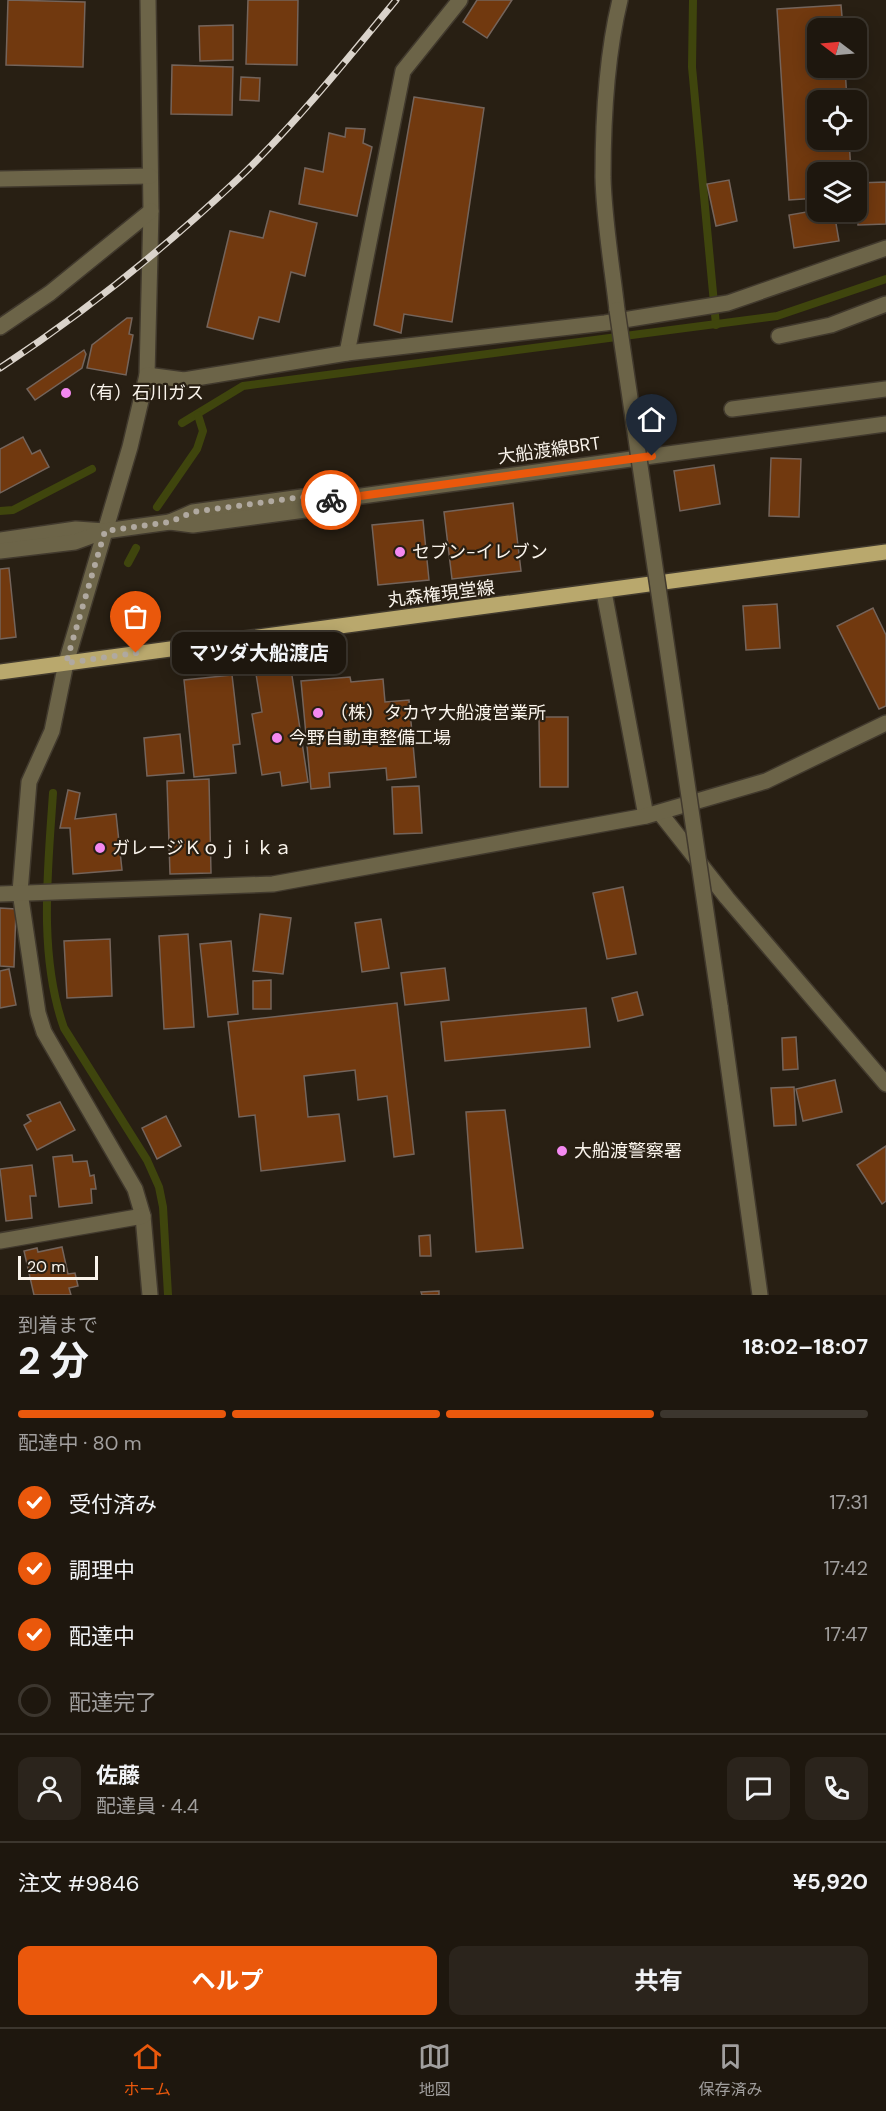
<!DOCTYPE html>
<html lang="ja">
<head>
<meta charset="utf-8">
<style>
	body { margin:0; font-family:"DM Sans","Noto Sans JP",sans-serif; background:#2b241c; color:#f1f3f6; height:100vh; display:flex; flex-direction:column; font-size:22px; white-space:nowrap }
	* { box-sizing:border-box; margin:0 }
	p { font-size:20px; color:#a19f9e }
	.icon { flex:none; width:33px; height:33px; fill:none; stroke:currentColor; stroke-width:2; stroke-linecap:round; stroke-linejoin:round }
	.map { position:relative; height:1295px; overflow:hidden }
	.details { display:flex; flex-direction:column; background:#1e170e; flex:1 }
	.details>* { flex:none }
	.needle { width:39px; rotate:286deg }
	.buttons { position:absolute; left:807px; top:18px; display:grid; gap:12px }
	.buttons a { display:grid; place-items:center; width:60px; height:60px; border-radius:12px; background:#1e170e; box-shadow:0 3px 15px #0003,0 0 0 2px #3c362e; font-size:30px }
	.scale { position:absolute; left:18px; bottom:15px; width:80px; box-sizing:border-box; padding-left:6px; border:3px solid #faf4ec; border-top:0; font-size:16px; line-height:21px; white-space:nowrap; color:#faf4ec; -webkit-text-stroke:4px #281f13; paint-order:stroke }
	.pin { position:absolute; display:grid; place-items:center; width:51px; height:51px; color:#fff; margin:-62px -26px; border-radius:50% 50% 50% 0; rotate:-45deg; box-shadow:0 0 6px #0007 }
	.pin .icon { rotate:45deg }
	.courier { position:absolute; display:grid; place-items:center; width:60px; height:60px; margin:-30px; border:4px solid #ea580c; border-radius:50%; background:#fff; color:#222; box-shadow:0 2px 8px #0007 }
	.bubble { position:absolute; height:42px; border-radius:12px; background:#1e170e; box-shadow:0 3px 15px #0003,0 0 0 2px #3c362e; font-size:20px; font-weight:700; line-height:42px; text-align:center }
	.summary em { font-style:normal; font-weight:700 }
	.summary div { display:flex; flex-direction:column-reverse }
	.summary { display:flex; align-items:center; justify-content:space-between; height:102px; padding:0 18px }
	h1 { font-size:39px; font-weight:700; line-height:45px }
	.bar { display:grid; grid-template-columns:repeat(4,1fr); gap:9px 6px; align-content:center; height:72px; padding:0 18px }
	.bar i { height:8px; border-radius:4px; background:#3c362e }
	.bar .on { background:#ea580c }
	.bar p { grid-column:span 4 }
	.line { display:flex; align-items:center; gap:15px; padding:0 18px; border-top:2px solid #3c362e }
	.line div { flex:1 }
	.round { display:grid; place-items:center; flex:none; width:63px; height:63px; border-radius:12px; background:#2b241c }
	ol { padding:0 18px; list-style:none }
	li { display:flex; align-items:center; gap:18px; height:66px }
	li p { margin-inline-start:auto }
	li .icon { padding:6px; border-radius:50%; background:#ea580c; color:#fff; stroke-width:4 }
	li:last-child { color:#a19f9e }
	li i { width:33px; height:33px; border:3px solid #3c362e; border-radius:50% }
	.primary-button { display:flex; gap:12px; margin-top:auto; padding:12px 18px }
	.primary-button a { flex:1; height:69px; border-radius:12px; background:#ea580c; color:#fff; font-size:24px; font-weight:700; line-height:69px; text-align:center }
	.primary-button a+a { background:#2b241c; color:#f1f3f6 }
	.dock { display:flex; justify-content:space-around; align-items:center; height:84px; border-top:2px solid #3c362e; background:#1e170e; font-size:16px; color:#a19f9e }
	.dock a { display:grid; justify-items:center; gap:3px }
	.dock .on { color:#ea580c }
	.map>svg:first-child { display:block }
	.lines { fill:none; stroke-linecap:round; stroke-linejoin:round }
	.stream { stroke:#3f450d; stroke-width:8 }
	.building { fill:#71390f; stroke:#74645b; stroke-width:1.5 }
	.minor-casing { stroke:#41392d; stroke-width:18 }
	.major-casing { stroke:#41392d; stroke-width:18 }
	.minor { stroke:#6c6448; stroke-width:15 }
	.major { stroke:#b9a86d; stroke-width:15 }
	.rail-casing { stroke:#dad3cb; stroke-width:7 }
	.rail { stroke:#281f13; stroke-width:4.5; stroke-dasharray:14; stroke-linecap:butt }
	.minor-bridge-casing { stroke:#41392d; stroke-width:18; stroke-linecap:butt }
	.minor-bridge { stroke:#6c6448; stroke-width:15 }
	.done { stroke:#b0a9a0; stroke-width:6; stroke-dasharray:0 10.8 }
	.route { stroke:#ea580c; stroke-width:8 }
	.poi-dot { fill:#f489f1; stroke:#281f13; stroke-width:2 }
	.labels { text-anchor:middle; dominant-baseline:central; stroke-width:4.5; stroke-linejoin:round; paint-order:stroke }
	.poi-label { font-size:18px; fill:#faf4ec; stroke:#281f13; text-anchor:start }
	.street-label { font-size:18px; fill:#faf4ec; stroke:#281f13 }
</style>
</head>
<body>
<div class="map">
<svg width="886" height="1295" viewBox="0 0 886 1295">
	<rect width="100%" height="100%" fill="#281f13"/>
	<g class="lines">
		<g class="stream">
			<path d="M693,0L692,67L716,325"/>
			<path d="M182,423L243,386L777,316L886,279"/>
			<path d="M157,507L197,449L203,431L198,415"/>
			<path d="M0,511L13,510L92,469"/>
			<path d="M128,563L136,548"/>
			<path d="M53,793C48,868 38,955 64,1028L147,1160L159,1187L163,1207L168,1295"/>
		</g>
	</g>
	<g class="building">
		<path d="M8,0L85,2L83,67L6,65Z"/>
		<path d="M248,0H298L297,65L246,64Z"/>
		<path d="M477,0H512L487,38L463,22Z"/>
		<path d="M841,5L843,28H818V68H845L847,100H818V140H849L851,172H818V198L789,200L777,9Z"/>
		<path d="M233,25V60L200,61L199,26Z"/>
		<path d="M172,65L233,67L232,115L171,114Z"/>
		<path d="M241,77L260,78L259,101L240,100Z"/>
		<path d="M414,97L484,108L452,322L404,314L401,333L374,325Z"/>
		<path d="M346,128L365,129L363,143L372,147L357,216L299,204L305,168L323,172L329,133L345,137Z"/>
		<path d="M729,180L737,221L716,226L707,184Z"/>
		<path d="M886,182V224L858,225L856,183Z"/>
		<path d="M818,210L834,212L839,241L794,248L789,215Z"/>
		<path d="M270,211L317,223L305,276L291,272L279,322L259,317L253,339L207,327L230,231L263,238Z"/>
		<path d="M127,318H132L129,334L133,335L126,375L87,368L92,345Z"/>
		<path d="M84,350L86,354L82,368L35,400L27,389Z"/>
		<path d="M23,437L32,454L40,450L49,467L0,493V449Z"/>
		<path d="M771,458L801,459L799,517L769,516Z"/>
		<path d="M714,465L720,504L680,511L674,471Z"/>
		<path d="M513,503L521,571L452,579L444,512Z"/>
		<path d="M423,520L429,580L378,585L372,525Z"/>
		<path d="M9,568L16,637L0,639V569Z"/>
		<path d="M777,604L780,648L746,650L743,606Z"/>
		<path d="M873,608L886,635V706L879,709L837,626Z"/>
		<path d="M291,669L308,782L282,786L280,772L262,775L252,714L262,712L256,674Z"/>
		<path d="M232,675L240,744L233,745L236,773L194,777L184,680Z"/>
		<path d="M350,677L351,682L383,679L385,702L409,700L416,777L387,780L386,768L329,773L330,787L311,789L301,681Z"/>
		<path d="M539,717H568V787H540Z"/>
		<path d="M180,734L184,773L147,776L144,738Z"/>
		<path d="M209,779L211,873L170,874L167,781Z"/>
		<path d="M419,786L422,833L394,834L392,787Z"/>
		<path d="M68,790L80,793L75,819L116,814L122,870L73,874L70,828H60Z"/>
		<path d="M623,887L636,954L607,959L593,893Z"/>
		<path d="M0,908L16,909L14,967L0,966Z"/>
		<path d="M260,914L291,918L283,974L253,971Z"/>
		<path d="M381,919L389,968L362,972L355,923Z"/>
		<path d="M188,934L194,1027L164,1029L159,936Z"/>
		<path d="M110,939L112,996L67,998L64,941Z"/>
		<path d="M231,941L238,1014L208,1017L200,944Z"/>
		<path d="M445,968L449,1000L405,1005L401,973Z"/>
		<path d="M9,969L16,1005L0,1008V971Z"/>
		<path d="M271,980V1009H253V981Z"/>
		<path d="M637,992L643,1015L618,1021L612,998Z"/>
		<path d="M397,1003L414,1154L394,1157L387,1096L358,1100L355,1070L304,1076L308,1117L339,1114L345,1161L261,1171L255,1115L239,1117L228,1022Z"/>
		<path d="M586,1008L590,1047L445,1061L441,1022Z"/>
		<path d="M796,1037L798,1069L783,1070L782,1038Z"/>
		<path d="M835,1080L842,1112L803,1121L796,1089Z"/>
		<path d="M794,1087L796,1125L774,1126L771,1088Z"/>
		<path d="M60,1102L75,1130L37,1150L24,1125L31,1121L27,1115Z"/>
		<path d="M505,1110L523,1248L476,1252L466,1112Z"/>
		<path d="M166,1116L181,1146L157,1159L142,1128Z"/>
		<path d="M886,1146V1201L882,1204L857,1165Z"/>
		<path d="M72,1155L73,1162L87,1161L90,1176L94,1175L96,1189H91L92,1203L59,1207L53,1157Z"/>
		<path d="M32,1165L36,1196H30L32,1218L6,1221L0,1169Z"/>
		<path d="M430,1235L431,1256H420L419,1236Z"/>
		<path d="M62,1247L68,1274L75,1273L78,1286L69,1288L71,1295H34L24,1251L37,1248L38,1252Z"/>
		<path d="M439,1291V1295H422L421,1292Z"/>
	</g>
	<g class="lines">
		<g class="minor-casing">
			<g id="minor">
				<path d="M148,0L151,211L147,375L130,447L66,663L52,731L29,782L20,892L38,1013L44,1032L135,1189L143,1216L150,1295"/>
				<path d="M0,179L150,176"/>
				<path d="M617,310C612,266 604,221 603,177C603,119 606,57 620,0"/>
				<path d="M0,327L50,293L151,211"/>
				<path d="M779,336L831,325L886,304"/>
				<path d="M347,353L403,71L460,0"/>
				<path d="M147,375L184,380L347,353L605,323L728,303L886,248"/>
				<path d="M732,409L886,389"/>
				<path d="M170,522L193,512L302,497L325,501"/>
				<path d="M0,540L76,529L105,531L170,522L193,525L305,510L325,501L886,424"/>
				<path d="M0,551L75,542L97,534"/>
				<path d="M604,592L646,816"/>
				<path d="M660,813L727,898L886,1084"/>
				<path d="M0,894L273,884L646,816L766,781L886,723"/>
				<path d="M720,1006L760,1295"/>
				<path d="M0,1241L143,1216"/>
			</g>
		</g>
		<g class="major-casing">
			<path id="major" d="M0,672L886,552"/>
		</g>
		<use href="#minor" class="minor"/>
		<use href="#major" class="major"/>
		<g class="rail-casing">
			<path id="rail" d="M0,368C85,312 165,248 239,178C296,123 346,61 396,0"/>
		</g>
		<use href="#rail" class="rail"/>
		<g class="minor-bridge-casing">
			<path id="minor-bridge" d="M617,310L720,1006"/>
		</g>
		<use href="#minor-bridge" class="minor-bridge"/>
	</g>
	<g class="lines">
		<path class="done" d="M136,653L66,663L105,531L170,522L193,512L302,497L331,500"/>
		<path class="route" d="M331,500L652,456"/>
	</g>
	<g class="poi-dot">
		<circle cx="66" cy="393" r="6"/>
		<circle cx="400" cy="552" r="6"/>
		<circle cx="318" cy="713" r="6"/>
		<circle cx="277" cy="738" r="6"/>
		<circle cx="100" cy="848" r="6"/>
		<circle cx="562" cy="1151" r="6"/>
	</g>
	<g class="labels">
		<g class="poi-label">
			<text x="78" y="393">（有）石川ガス</text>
			<text x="412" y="552">セブン-イレブン</text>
			<text x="330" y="713">（株）タカヤ大船渡営業所</text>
			<text x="289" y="738">今野自動車整備工場</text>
			<text x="112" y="848">ガレージＫｏｊｉｋａ</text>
			<text x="574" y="1151">大船渡警察署</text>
		</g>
		<g class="street-label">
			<text transform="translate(549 450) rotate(-8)">大船渡線BRT</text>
			<text transform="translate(441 594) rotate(-7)">丸森権現堂線</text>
		</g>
	</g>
</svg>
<div class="buttons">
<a><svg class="needle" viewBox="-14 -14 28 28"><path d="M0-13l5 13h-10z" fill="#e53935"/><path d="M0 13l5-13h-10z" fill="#a19f9e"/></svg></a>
<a><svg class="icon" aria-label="locate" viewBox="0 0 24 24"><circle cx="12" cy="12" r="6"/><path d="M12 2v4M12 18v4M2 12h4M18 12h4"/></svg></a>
<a><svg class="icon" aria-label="layers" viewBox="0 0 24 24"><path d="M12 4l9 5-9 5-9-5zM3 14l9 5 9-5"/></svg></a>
</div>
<div class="scale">20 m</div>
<div class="pin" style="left:136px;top:653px;background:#ea580c"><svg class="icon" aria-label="bag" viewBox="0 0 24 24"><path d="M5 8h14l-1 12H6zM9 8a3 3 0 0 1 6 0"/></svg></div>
<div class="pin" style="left:652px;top:456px;background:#1f2937"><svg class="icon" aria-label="home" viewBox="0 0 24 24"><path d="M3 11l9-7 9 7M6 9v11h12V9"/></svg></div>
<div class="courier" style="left:331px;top:500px"><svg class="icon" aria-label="bike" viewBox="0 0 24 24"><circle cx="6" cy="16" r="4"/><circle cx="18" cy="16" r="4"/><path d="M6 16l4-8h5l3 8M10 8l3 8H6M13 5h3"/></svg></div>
<div class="bubble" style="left:172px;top:632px;width:174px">マツダ大船渡店</div>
</div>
<section class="details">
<div class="summary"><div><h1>2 分</h1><p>到着まで</p></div><em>18:02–18:07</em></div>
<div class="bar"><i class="on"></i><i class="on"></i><i class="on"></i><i></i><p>配達中 · 80 m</p></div>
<ol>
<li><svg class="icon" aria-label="check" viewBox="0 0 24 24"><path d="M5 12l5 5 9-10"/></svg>受付済み<p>17:31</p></li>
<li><svg class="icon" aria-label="check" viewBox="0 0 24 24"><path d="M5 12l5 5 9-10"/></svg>調理中<p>17:42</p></li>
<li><svg class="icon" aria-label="check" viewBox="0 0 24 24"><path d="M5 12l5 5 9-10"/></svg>配達中<p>17:47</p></li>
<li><i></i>配達完了</li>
</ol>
<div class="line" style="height:108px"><a class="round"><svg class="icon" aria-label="person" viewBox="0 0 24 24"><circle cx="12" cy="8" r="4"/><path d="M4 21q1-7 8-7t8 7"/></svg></a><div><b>佐藤</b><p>配達員 · 4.4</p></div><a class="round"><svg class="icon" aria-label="chat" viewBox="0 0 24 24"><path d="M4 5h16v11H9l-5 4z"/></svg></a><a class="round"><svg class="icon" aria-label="phone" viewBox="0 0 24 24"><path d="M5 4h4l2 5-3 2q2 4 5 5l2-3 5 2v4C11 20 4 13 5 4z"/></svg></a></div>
<div class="line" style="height:78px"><div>注文 #9846</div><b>¥5,920</b></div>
<div class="primary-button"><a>ヘルプ</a><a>共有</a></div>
</section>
<nav class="dock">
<a class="on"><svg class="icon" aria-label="home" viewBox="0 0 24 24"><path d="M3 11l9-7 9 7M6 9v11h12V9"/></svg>ホーム</a>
<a><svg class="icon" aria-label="map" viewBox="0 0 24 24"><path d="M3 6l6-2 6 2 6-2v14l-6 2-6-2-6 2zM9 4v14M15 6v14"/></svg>地図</a>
<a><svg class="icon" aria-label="saved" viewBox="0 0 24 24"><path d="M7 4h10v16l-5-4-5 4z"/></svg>保存済み</a>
</nav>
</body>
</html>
